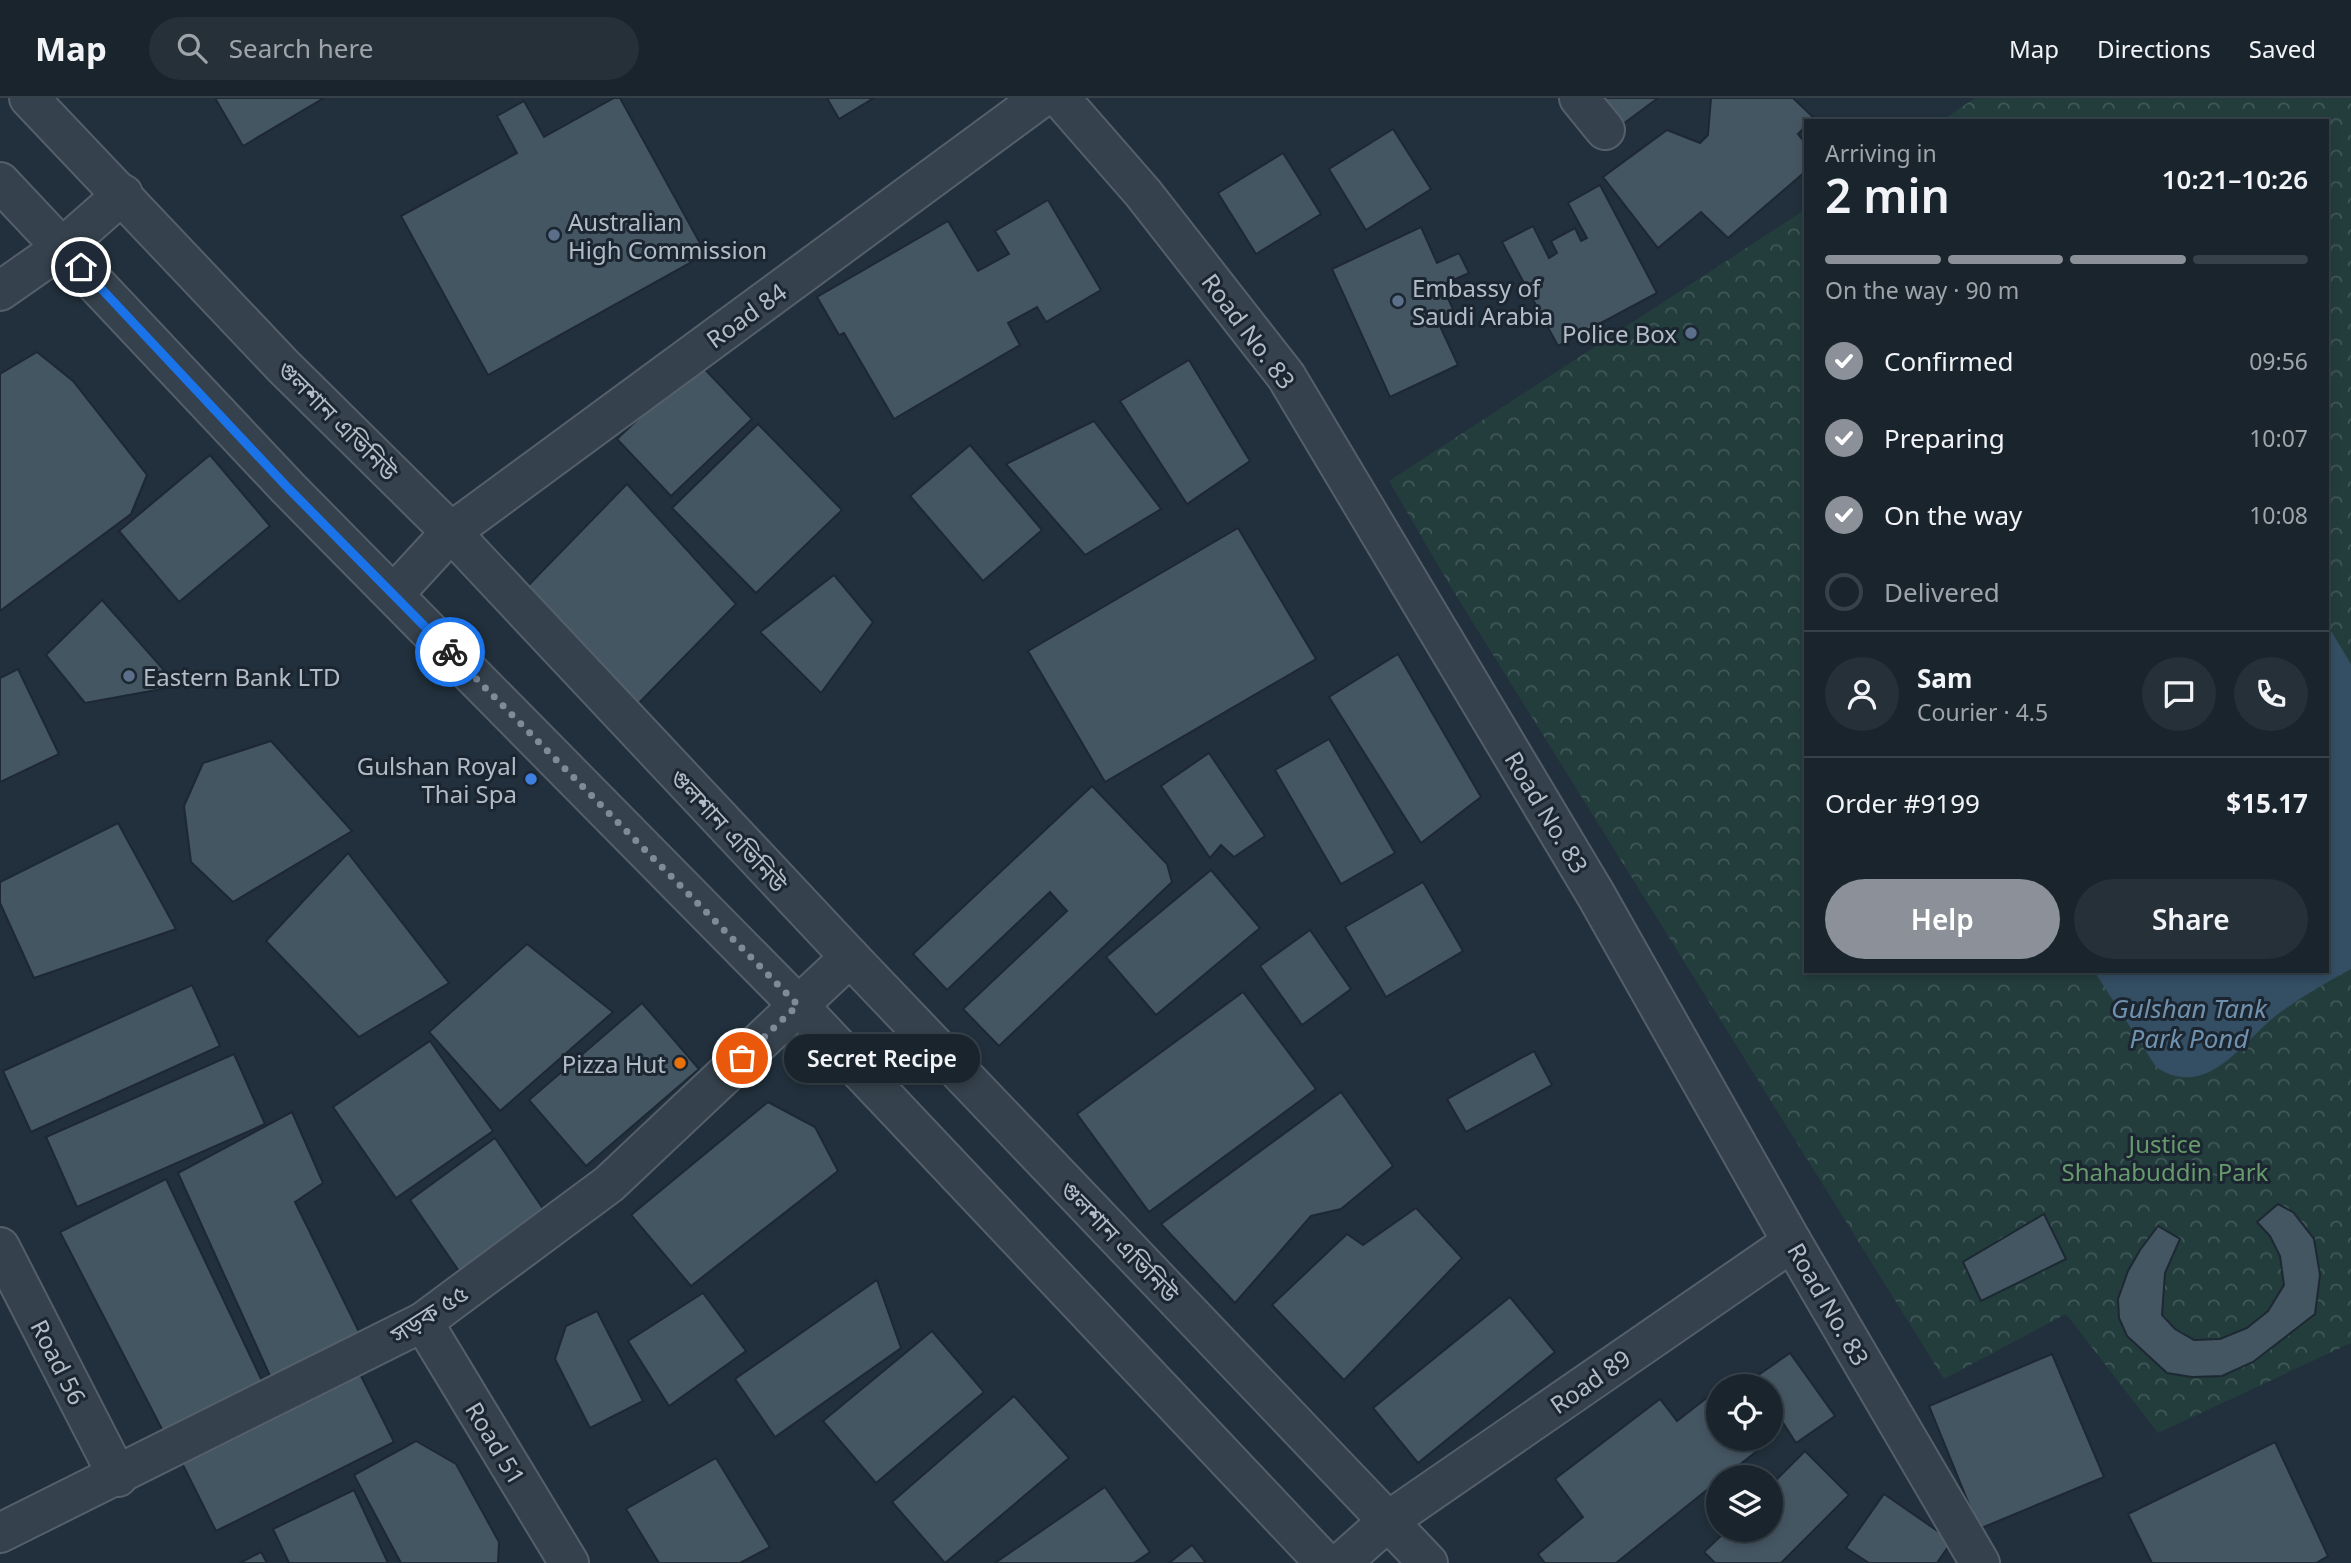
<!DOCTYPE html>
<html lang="en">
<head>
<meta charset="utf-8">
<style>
	body { margin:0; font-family:"Noto Sans","Noto Sans Bengali",sans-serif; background:#263039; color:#f1f3f6; height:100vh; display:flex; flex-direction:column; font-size:26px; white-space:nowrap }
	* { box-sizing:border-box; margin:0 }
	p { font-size:23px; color:#9fa4aa }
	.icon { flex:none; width:38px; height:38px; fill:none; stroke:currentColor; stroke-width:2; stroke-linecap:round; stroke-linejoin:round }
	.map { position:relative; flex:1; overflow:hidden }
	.details { position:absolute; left:1804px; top:21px; width:525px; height:854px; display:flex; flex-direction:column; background:#19242d; border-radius:0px; box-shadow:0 4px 10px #0003,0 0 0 2px #374149 }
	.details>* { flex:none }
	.controls { position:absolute; left:1706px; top:1276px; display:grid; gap:14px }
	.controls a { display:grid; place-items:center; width:77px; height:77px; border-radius:50%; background:#19242d; box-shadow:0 4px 10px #0003,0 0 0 2px #374149; font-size:35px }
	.pin { position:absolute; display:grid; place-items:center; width:60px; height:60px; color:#fff; margin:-30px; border:4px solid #fff; border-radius:50%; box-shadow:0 2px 7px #0007 }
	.courier { position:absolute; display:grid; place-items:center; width:70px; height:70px; margin:-35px; border:5px solid #1a73e8; border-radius:50%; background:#fff; color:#222; box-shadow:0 2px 9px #0007 }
	.bubble { position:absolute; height:49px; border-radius:24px; background:#19242d; box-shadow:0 4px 10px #0003,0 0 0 2px #374149; font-size:23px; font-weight:600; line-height:49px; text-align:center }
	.head em { font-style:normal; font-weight:600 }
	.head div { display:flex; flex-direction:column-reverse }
	.head { display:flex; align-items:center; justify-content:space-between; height:119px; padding:0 21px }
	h1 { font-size:46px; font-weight:600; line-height:52px }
	.bar { display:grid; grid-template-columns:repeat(4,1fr); gap:10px 7px; align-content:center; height:84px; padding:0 21px }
	.bar i { height:9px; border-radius:5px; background:#374149 }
	.bar .selected { background:#8c9099 }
	.bar p { grid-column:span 4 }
	.line { display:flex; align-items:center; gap:18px; padding:0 21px; border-top:2px solid #374149 }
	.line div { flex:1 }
	.round { display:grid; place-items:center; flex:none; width:74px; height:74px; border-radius:37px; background:#263039 }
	ol { padding:0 21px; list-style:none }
	li { display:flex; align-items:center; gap:21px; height:77px }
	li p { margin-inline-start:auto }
	li .icon { padding:7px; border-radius:50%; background:#8c9099; color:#fff; stroke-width:4 }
	li:last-child { color:#9fa4aa }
	li i { width:38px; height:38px; border:4px solid #374149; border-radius:50% }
	.primary-button { display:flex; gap:14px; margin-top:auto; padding:14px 21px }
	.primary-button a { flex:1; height:80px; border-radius:42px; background:#8c9099; color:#fff; font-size:28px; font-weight:600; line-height:80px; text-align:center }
	.primary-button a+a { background:#263039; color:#f1f3f6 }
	header { display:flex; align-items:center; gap:42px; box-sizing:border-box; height:98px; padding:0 35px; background:#19242d; border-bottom:2px solid #374149 }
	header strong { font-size:33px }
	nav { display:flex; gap:38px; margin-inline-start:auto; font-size:24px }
	.search { width:490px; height:63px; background:#263039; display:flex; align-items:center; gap:18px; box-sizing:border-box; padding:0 24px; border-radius:38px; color:#9fa4aa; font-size:26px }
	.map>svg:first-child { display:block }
	.forest { fill:url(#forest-crowns) }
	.water { fill:#344e64 }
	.building { fill:#455663; stroke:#1d2833; stroke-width:2 }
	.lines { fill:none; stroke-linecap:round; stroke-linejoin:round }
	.minor-casing { stroke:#545f6a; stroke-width:42 }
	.tertiary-casing { stroke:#545f6a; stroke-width:42 }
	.minor { stroke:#35414c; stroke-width:38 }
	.tertiary { stroke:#35414c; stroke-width:38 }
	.done { stroke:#7f8b97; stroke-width:7; stroke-dasharray:0 12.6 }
	.route { stroke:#1a73e8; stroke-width:9 }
	.service-dot { fill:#5c6f8a; stroke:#1b2631; stroke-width:2.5 }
	.shop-dot { fill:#3f7fe0; stroke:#1b2631; stroke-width:2.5 }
	.food-dot { fill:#e8710a; stroke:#1b2631; stroke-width:2.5 }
	.labels { text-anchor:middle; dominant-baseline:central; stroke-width:6; stroke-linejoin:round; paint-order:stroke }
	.poi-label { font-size:24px; fill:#b1bcc8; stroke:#1b2631; text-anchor:start }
	.street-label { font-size:24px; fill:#b1bcc8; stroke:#1b2631 }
	.park-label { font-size:24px; fill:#679a6c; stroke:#1b2631 }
	.water-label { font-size:26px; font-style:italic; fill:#7091ad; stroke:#1b2631 }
</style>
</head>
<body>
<header>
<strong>Map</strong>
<div class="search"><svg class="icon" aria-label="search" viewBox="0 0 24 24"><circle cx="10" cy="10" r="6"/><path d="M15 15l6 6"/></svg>Search here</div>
<nav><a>Map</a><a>Directions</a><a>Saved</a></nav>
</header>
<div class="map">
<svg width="2351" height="1465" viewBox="0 0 2351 1465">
	<defs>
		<pattern id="forest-crowns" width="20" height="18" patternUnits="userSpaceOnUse" patternTransform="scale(1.75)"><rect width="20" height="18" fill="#233d3d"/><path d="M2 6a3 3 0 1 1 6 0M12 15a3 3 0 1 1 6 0" fill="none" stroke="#415758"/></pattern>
	</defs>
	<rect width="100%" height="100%" fill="#21303c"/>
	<path class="forest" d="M1975,0H2351V1245L2158,1335L2066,1216L1944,1281L1449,486L1389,383L1806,111V873H2328V23H1941Z"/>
	<path class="water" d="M2328,528L2351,566V871C2324,886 2297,901 2273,920C2240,948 2205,1002 2156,969L2094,873H2328Z"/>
	<g class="building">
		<path d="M215,0H324L243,48Z"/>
		<path d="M614,0H620L706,156L488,277L401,118L517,55L497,18L524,3L544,39Z"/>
		<path d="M827,0H874L839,21Z"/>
		<path d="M1598,0H1658L1623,26Z"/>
		<path d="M1711,0H1793L1814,20L1806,23V28L1798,36L1806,46V73L1728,140L1701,114L1658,150L1603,79L1667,32L1700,45L1708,37Z"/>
		<path d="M1393,31L1431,91L1366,132L1329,71Z"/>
		<path d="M1283,55L1321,116L1256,156L1218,95Z"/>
		<path d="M1600,87L1657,195L1558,248L1502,144L1533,128L1549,160L1557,155L1551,143L1575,130L1581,143L1587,140L1568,105Z"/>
		<path d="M1048,102L1101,192L1046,224L1037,209L1008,225L1020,247L894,321L844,235L839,237L817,199L948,123L978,173L1009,156L995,133Z"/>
		<path d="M1421,129L1437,165L1459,155L1469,175L1442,187L1456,218L1439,226L1458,267L1390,299L1332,171Z"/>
		<path d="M37,254L73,283L147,377L131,416L0,513V276Z"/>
		<path d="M1189,262L1250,363L1187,406L1120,303Z"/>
		<path d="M698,264L752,321L671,398L617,341Z"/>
		<path d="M1094,323L1161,411L1085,457L1006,366Z"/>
		<path d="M758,326L842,412L756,495L672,410Z"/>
		<path d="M970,347L1042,432L983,483L910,398Z"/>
		<path d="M210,357L270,428L179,504L119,433Z"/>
		<path d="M627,386L736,506L630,614L521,495Z"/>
		<path d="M1238,430L1316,561L1105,684L1028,553Z"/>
		<path d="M834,477L873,524L821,595L760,534Z"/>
		<path d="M102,502L178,588L85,605L46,557Z"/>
		<path d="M1398,556L1481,699L1421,745L1329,599Z"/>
		<path d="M18,571L59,656L0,684V580Z"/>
		<path d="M1329,641L1395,755L1341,786L1275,672Z"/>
		<path d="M271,643L352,733L233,804L191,764L184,708L203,665Z"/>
		<path d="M1209,655L1265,738L1234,759L1221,747L1210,760L1161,688Z"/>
		<path d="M1092,688L1167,766L1172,784L999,948L963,911L1067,813L1050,794L947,892L913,856Z"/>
		<path d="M118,725L176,831L34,880L0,805V784Z"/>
		<path d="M348,755L449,885L359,939L266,843Z"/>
		<path d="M1211,772L1260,830L1156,917L1106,859Z"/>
		<path d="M1423,784L1463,853L1386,899L1345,829Z"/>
		<path d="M1310,832L1351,891L1302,927L1260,868Z"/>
		<path d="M527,846L613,914L500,1013L429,934Z"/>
		<path d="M192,887L220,948L31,1034L3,973Z"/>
		<path d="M1243,894L1316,991L1149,1114L1077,1016Z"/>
		<path d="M642,905L699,971L586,1068L529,1002Z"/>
		<path d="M430,943L493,1033L396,1100L333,1009Z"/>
		<path d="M1534,953L1552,987L1466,1034L1447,1001Z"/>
		<path d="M234,956L265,1026L77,1109L46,1039Z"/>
		<path d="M1341,994L1393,1068L1341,1111L1311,1118L1235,1205L1161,1126Z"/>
		<path d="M768,1004L815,1029L838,1073L691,1188L631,1117Z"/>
		<path d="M292,1014L323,1085L295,1104L365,1246L276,1291L178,1075Z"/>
		<path d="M495,1040L548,1118L463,1179L410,1102Z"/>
		<path d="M166,1081L264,1287L165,1337L60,1134Z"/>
		<path d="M2278,1106L2293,1114L2314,1141L2320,1177L2315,1216L2253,1264L2222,1278L2192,1279L2167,1275L2127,1238L2119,1220L2118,1201L2128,1173L2140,1152L2158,1128L2180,1141L2165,1175L2162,1217L2175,1231L2194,1242L2220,1241L2247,1230L2268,1213L2284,1187L2280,1158L2270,1138L2257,1124Z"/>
		<path d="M1416,1110L1462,1160L1344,1282L1272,1207L1347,1136L1363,1147Z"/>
		<path d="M2044,1116L2066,1161L1981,1203L1963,1164Z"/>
		<path d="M877,1182L901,1250L775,1339L735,1281Z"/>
		<path d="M703,1195L746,1253L669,1308L628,1243Z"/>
		<path d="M1510,1199L1555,1254L1418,1365L1373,1310Z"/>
		<path d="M597,1213L643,1303L590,1330L555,1261L566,1228Z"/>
		<path d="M932,1233L984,1294L876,1385L823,1323Z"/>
		<path d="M1790,1255L1835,1318L1796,1345L1771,1306V1288H1759L1754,1280Z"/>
		<path d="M2052,1256L2104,1379L1979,1431L1929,1308Z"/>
		<path d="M360,1276L394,1344L216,1433L182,1365Z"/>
		<path d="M1713,1295L1718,1303V1340H1748L1757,1353L1724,1379H1718V1383L1616,1465H1545L1538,1456L1583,1419L1555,1381L1660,1301L1677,1323Z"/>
		<path d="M1014,1298L1069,1360L945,1465L892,1404Z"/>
		<path d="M416,1343L456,1366L499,1444L498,1465H401L354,1377Z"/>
		<path d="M2275,1344L2328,1458L2316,1465H2152L2128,1416Z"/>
		<path d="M1805,1353L1849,1397L1781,1465H1715L1704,1454L1727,1432H1771V1387Z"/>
		<path d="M716,1360L770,1449L740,1465H659L626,1411Z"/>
		<path d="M1105,1389L1150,1454L1134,1465H995Z"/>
		<path d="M354,1392L388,1465H289L273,1431Z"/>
		<path d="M1884,1396L1952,1443L1937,1465H1869L1846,1450Z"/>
		<path d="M1192,1447L1206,1465H1169Z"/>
		<path d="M261,1454L267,1465H240Z"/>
	</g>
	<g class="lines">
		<g class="minor-casing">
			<g id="minor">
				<path d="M1060,0L1143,95L1286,278L1596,797L1792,1144L1980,1465"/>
				<path d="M1579,0L1605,32"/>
				<path d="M0,193L63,149L123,96"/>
				<path d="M394,496L451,434L1041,0"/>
				<path d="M0,1149L118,1379"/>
				<path d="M423,1224L569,1465"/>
				<path d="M0,1435L423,1224L609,1086L850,859"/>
				<path d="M1341,1465L1388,1423L1792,1144"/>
			</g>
		</g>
		<g class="tertiary-casing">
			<g id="tertiary">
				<path d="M29,0L283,268L451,434L850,859L1428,1465"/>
				<path d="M0,84L288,390L798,907L1325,1465"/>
			</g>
		</g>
		<use href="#minor" class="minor"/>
		<use href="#tertiary" class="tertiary"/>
	</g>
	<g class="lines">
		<path class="done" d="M450,554L798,907L742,960"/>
		<path class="route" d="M81,169L288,390L450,554"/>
	</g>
	<g class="service-dot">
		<circle cx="554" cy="137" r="7"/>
		<circle cx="1398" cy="203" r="7"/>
		<circle cx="1691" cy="235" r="7"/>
		<circle cx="129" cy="578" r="7"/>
	</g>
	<circle class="shop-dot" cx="531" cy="681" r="7"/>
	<circle class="food-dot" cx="680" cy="965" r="7"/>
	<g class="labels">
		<g class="poi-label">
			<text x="568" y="123">Australian<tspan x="568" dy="28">High Commission</tspan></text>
			<text x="1412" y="189">Embassy of<tspan x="1412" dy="28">Saudi Arabia</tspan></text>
			<text x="1677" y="235" text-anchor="end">Police Box</text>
			<text x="143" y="578">Eastern Bank LTD</text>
			<text x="517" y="667" text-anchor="end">Gulshan Royal<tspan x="517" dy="28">Thai Spa</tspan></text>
			<text x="666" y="965" text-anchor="end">Pizza Hut</text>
		</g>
		<g class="street-label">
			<text transform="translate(746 217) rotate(-36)">Road 84</text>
			<text transform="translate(1249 233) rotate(53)">Road No. 83</text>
			<text transform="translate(338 322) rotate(45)">গুলশান এভিনিউ</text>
			<text transform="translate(1547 714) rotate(59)">Road No. 83</text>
			<text transform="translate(729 732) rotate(47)">গুলশান এভিনিউ</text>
			<text transform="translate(1120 1143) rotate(46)">গুলশান এভিনিউ</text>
			<text transform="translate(1829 1206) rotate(60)">Road No. 83</text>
			<text transform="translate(429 1215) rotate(-33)">সড়ক ৫৫</text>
			<text transform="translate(59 1264) rotate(63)">Road 56</text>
			<text transform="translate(1590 1283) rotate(-35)">Road 89</text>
			<text transform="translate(496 1345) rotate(59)">Road 51</text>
		</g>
		<g class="park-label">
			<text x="2165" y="1045">Justice<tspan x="2165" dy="28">Shahabuddin Park</tspan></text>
		</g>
		<g class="water-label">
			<text x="2189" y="910">Gulshan Tank<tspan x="2189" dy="30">Park Pond</tspan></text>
		</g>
	</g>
</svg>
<div class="controls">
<a><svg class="icon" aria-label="locate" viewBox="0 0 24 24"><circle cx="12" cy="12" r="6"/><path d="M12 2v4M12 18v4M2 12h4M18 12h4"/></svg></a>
<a><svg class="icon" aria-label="layers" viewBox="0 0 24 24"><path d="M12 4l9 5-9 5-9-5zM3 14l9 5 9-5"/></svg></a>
</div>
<div class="pin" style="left:742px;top:960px;background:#ea580c"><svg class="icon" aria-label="bag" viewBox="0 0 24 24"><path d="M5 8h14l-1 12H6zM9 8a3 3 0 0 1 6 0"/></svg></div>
<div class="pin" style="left:81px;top:169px;background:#1f2937"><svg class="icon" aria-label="home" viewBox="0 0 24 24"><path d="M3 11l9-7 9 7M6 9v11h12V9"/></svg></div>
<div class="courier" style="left:450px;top:554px"><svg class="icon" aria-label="bike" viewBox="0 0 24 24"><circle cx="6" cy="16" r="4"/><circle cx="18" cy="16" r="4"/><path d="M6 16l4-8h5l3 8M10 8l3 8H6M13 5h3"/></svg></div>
<div class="bubble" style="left:784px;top:936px;width:196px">Secret Recipe</div>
<section class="details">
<div class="head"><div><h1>2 min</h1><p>Arriving in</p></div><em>10:21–10:26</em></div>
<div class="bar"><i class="selected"></i><i class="selected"></i><i class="selected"></i><i></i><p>On the way · 90 m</p></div>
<ol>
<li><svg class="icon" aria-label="check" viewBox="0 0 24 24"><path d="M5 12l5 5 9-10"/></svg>Confirmed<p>09:56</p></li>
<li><svg class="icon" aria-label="check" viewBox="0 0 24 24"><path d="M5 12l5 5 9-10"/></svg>Preparing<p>10:07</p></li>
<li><svg class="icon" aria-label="check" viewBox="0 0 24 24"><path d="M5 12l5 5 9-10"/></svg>On the way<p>10:08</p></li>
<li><i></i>Delivered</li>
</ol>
<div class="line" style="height:126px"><a class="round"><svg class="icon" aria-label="person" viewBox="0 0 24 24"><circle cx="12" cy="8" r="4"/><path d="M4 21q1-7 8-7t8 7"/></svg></a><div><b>Sam</b><p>Courier · 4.5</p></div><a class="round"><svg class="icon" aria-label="chat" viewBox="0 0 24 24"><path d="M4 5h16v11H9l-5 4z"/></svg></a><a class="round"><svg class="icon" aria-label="phone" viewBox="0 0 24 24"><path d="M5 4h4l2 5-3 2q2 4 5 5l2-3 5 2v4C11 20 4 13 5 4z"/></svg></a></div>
<div class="line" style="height:91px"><div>Order #9199</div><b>$15.17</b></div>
<div class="primary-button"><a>Help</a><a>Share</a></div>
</section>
</div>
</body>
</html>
